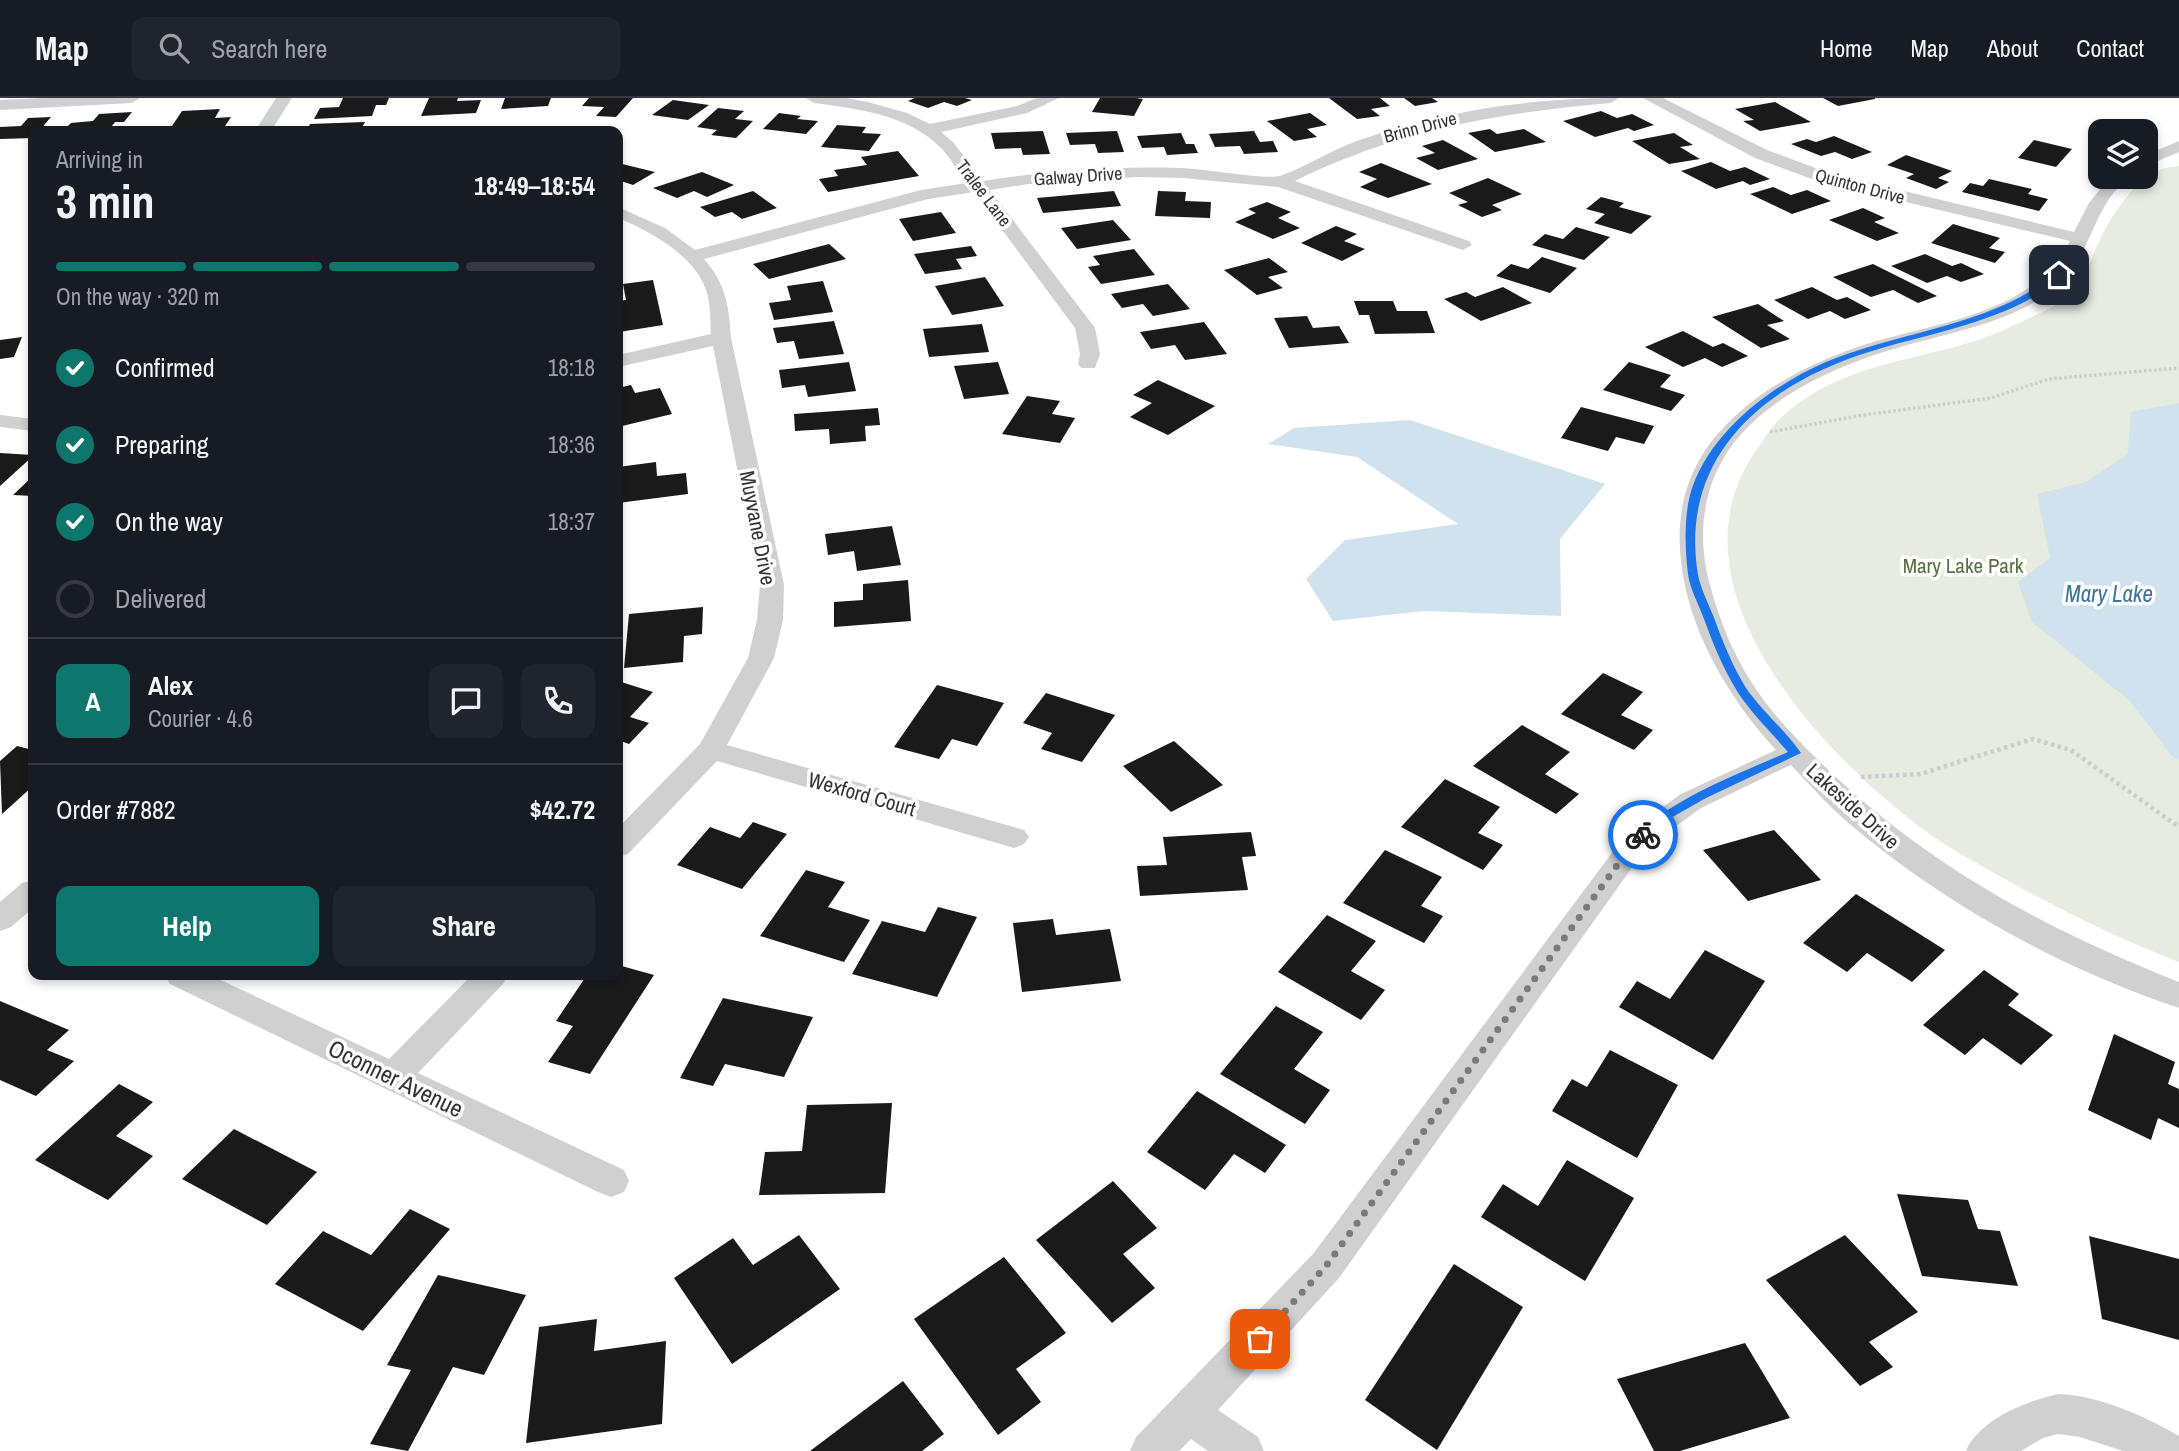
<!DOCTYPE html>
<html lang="en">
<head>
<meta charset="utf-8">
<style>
	body { margin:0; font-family:"Archivo Narrow",sans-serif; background:#20242c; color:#f1f3f6; height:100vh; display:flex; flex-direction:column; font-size:26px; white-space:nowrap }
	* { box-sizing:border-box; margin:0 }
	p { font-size:23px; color:#9ea1a6 }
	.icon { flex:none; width:38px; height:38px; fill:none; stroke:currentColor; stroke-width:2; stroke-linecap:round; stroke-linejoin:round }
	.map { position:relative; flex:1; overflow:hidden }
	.panel { position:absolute; left:28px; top:28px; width:595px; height:854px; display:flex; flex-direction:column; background:#171b24; border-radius:14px; box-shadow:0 4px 10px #0003 }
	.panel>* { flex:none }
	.fabs { position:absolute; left:2088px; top:21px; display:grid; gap:14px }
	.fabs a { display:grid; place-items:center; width:70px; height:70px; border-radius:14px; background:#171b24; box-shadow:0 4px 10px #0003; font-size:35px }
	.pin { position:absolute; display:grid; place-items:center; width:60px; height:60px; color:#fff; margin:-30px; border-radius:14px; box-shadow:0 4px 10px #0006 }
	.courier { position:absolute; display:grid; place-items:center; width:70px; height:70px; margin:-35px; border:5px solid #1a73e8; border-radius:50%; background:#fff; color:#222; box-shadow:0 2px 9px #0007 }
	.overview em { font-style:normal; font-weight:800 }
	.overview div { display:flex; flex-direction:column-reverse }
	.overview { display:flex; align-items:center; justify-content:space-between; height:119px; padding:0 28px }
	h1 { font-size:46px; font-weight:800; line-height:52px }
	.bar { display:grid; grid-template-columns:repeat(4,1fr); gap:10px 7px; align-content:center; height:84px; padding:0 28px }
	.bar i { height:9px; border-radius:5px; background:#363941 }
	.bar .on { background:#0f766e }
	.bar p { grid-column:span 4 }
	.line { display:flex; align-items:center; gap:18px; padding:0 28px; border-top:2px solid #363941 }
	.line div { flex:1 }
	.round { display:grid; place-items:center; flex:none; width:74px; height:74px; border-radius:14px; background:#20242c }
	ol { padding:0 28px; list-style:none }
	li { display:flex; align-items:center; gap:21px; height:77px }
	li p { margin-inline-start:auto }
	li .icon { padding:7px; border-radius:50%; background:#0f766e; color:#fff; stroke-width:4 }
	li:last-child { color:#9ea1a6 }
	li i { width:38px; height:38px; border:4px solid #363941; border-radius:50% }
	.primary-button { display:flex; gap:14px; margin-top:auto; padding:14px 28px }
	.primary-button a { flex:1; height:80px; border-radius:14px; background:#0f766e; color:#fff; font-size:28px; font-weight:800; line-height:80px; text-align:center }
	.primary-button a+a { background:#20242c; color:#f1f3f6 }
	header { display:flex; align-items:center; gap:42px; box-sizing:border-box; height:98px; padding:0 35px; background:#171b24; border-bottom:2px solid #363941 }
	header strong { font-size:33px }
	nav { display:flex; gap:38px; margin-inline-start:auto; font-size:24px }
	.search { width:490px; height:63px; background:#20242c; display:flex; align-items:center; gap:18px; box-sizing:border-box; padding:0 24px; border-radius:14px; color:#9ea1a6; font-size:26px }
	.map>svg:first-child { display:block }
	.green { fill:#e6ecdf }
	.water { fill:#cfe2ee }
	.building { fill:#1a1a1a }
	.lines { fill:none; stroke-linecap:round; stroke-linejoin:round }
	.path-far1 { stroke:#cdcdcd; stroke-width:3.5; stroke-dasharray:2.5 2.5; stroke-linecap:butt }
	.path { stroke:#cdcdcd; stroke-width:4.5; stroke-dasharray:3.5 3.5; stroke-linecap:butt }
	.street { fill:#d0d0d0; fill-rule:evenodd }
	.route { fill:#1a73e8 }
	.done { stroke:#7a7a7a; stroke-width:7; stroke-dasharray:0 12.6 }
	.labels { text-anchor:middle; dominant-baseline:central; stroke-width:7; stroke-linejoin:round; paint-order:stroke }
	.far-street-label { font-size:18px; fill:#333; stroke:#fff }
	.street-label { font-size:21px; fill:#333; stroke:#fff }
	.park-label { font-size:21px; fill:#56703f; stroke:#fff }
	.water-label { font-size:23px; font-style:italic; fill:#3f7597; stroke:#fff }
	.near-street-label { font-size:24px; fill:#333; stroke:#fff }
</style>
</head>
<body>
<header>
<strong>Map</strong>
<div class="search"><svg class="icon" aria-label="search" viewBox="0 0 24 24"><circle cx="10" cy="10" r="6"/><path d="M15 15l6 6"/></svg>Search here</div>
<nav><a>Home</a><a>Map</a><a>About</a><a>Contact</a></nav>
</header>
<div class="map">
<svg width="2179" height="1353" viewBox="0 0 2179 1353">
	<rect width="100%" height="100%" fill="#fff"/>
	<path class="green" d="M2179,68V864C2115,840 2053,808 1994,775C1975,764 1956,754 1938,742C1832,668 1663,495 1753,357C1763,343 1772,327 1785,316C1843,265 1918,263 1987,239C2005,232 2023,223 2040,215C2051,210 2070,201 2077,191C2086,179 2090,163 2096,150C2108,123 2131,84 2160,72C2165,69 2173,69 2179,68Z"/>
	<g class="water">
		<path d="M2179,305V662L2172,658L2130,603L2032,524L2018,484L2050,460L2037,396L2086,384L2128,356L2131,314Z"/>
		<path d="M1410,322L1605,386L1560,441L1561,518L1424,513L1333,523L1306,481L1345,442L1458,426L1357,359L1268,346L1294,330Z"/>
	</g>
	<g class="building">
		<path d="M343,0H389L386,7H376L372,18L314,21L320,10L339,9Z"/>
		<path d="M429,0H458L457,3L481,2L476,15L421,18Z"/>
		<path d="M505,0H551L548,8L501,11Z"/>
		<path d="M589,0H633L616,19L596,18L604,9L582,8Z"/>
		<path d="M915,0H965L972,2L957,8L944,4L928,10L908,3Z"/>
		<path d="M1100,0H1136L1143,1L1134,18L1092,14Z"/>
		<path d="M1329,0H1380L1390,8L1371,11L1380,18L1357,21Z"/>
		<path d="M1404,0H1432L1438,4L1415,8Z"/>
		<path d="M1823,0H1875V1L1838,8Z"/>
		<path d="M673,2L709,7L688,22L652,17Z"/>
		<path d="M1775,4L1811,24L1760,33L1743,23L1754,22L1735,11Z"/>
		<path d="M718,10L744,13L735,21L753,23L736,40L711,37L717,32L697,29Z"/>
		<path d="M220,11L215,20L231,19L225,28L170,31L182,13Z"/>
		<path d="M1601,13L1617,20L1632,16L1654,27L1634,33L1628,30L1595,39L1563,23Z"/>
		<path d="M132,14L124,24H115L108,33H63L71,25L93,23L99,16Z"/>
		<path d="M779,15L801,18L797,21L818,23L806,36L763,31Z"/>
		<path d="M1310,15L1327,27L1307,31L1317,39L1294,43L1267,23Z"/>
		<path d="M51,19L39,33H33V40L0,41V29L21,28L28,20Z"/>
		<path d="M365,24L360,33H307L310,26Z"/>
		<path d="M837,27L866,29L862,35L881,36L869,53L821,49Z"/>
		<path d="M1490,31L1497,36L1524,31L1546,44L1495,54L1468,35Z"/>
		<path d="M1043,33L1050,56L1023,57L1021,50L995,51L991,35Z"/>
		<path d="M1117,33L1124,54L1098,55L1095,46L1070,47L1066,35Z"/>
		<path d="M1254,33L1260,44L1273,43L1278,54L1244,56L1240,48L1215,49L1209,36Z"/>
		<path d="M1181,35L1186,46H1194L1198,55L1167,57L1164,49L1142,50L1137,38Z"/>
		<path d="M1674,35L1693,47L1680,49L1700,61L1669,66L1632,43Z"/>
		<path d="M1834,38L1872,54L1852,61L1835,54L1821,58L1791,46L1807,41L1816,44Z"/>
		<path d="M1443,42L1478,61L1438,72L1416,60L1435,55L1422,48Z"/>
		<path d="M2034,42L2072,51L2056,69L2018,60Z"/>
		<path d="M898,53L919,78L828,94L819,81L838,78L834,72L867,67L861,59Z"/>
		<path d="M1906,57L1952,73L1938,80L1949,84L1936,91L1906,80L1914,76L1887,67Z"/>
		<path d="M1711,64L1730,73L1745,69L1770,81L1750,87L1743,83L1716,91L1681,73Z"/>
		<path d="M618,65L655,74L633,87L618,82Z"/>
		<path d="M1381,65L1432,86L1388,100L1360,89L1377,81L1359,74Z"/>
		<path d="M702,74L734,87L707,99L694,93L677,100L653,90Z"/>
		<path d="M1488,80L1522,96L1492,107L1502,112L1482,119L1458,107L1468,104L1449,95Z"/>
		<path d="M1989,81L2032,91L2028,96L2048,101L2039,113L1962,94L1970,85L1983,88Z"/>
		<path d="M1773,89L1791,97L1807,92L1831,103L1792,116L1750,96Z"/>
		<path d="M753,93L777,110L742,121L732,114L715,119L700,109Z"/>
		<path d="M1114,93L1121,108L1043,115L1037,100Z"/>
		<path d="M1158,93L1186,94L1185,103L1211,104L1210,120L1155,118Z"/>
		<path d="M1601,99L1624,105L1619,109L1652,118L1631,136L1594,125L1605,116L1586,111Z"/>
		<path d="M1267,104L1291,114L1278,120L1300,130L1273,141L1235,124L1256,115L1248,111Z"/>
		<path d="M1863,110L1885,120L1874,124L1899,135L1877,143L1829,122Z"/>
		<path d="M941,114L956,135L913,143L899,121Z"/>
		<path d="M1113,122L1131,142L1077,151L1061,130Z"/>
		<path d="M1953,126L2000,140L1989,150L2005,154L1995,165L1931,145Z"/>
		<path d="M1336,128L1357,136L1344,143L1365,151L1342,163L1301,145Z"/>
		<path d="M1576,129L1610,139L1584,162L1532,147L1545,136L1563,141Z"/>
		<path d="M829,146L846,161L769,181L753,166Z"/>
		<path d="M971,148L977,158L956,161L962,171L925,176L914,156Z"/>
		<path d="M1134,151L1155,177L1101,186L1088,169L1100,167L1093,158Z"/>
		<path d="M1925,156L1952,168L1961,165L1984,176L1961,184L1947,178L1927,185L1891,168Z"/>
		<path d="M1542,159L1577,170L1550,195L1496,178L1511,166L1528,171Z"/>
		<path d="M1269,160L1288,174L1268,179L1283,190L1257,197L1224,172Z"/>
		<path d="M1873,166L1937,198L1918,205L1893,192L1871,199L1833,179Z"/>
		<path d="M985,179L1004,208L952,217L935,188Z"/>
		<path d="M653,182L663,227L619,234L618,203L626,202L623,186Z"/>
		<path d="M823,183L833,214L774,222L769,205L791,202L787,188Z"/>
		<path d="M1168,186L1190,211L1153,218L1143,206L1122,210L1111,196Z"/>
		<path d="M1503,189L1532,205L1481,223L1444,201L1466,194L1475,199Z"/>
		<path d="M1812,189L1837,202L1847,199L1871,212L1845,221L1830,213L1808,221L1774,202Z"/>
		<path d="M1354,203H1393L1397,213H1427L1435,235L1375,236L1369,217H1359Z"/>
		<path d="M1758,206L1784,223L1767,227L1790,241L1761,250L1712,219Z"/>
		<path d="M1307,218L1313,230L1339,228L1349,245L1289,250L1274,220Z"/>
		<path d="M834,223L844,256L799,261L794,243L777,245L773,230Z"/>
		<path d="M1204,224L1227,256L1185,262L1175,247L1151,251L1140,234Z"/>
		<path d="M982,226L989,254L929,259L923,231Z"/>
		<path d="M1683,233L1713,249L1723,245L1748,258L1722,269L1705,260L1683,269L1645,249Z"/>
		<path d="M22,239L14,259L0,261V242Z"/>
		<path d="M849,264L856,293L808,299L805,287L782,290L779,272Z"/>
		<path d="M998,264L1009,296L964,301L954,268Z"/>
		<path d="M1629,264L1671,277L1660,289L1685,297L1671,313L1603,292Z"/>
		<path d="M1158,282L1215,308L1168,337L1130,319L1152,305L1133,297Z"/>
		<path d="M631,287L635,295L660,290L672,316L618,329V290Z"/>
		<path d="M1027,298L1060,303L1052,316L1075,320L1060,345L1002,336Z"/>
		<path d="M1581,309L1654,328L1644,346L1616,339L1608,353L1561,340Z"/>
		<path d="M878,310L880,327L865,328L866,343L830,346L829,331L795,333L794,316Z"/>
		<path d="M0,355L33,357V358L0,388Z"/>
		<path d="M656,364L657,378L686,375L688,396L618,405V369Z"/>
		<path d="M33,378V398L13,397Z"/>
		<path d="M892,428L901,467L857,473L854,453L828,457L825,436Z"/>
		<path d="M908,482L911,523L834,529V504L863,502V486Z"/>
		<path d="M703,509L702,536L684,538L683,564L624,570L629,516Z"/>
		<path d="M1603,575L1643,594L1621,617L1653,632L1634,652L1561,616Z"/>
		<path d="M618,583L653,594L630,619L649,625L629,646L618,642Z"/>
		<path d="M937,587L1004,605L977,648L952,641L939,661L894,649Z"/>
		<path d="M1046,595L1115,617L1082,664L1041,651L1052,635L1023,625Z"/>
		<path d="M1522,627L1570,654L1545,676L1579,696L1556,716L1473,668Z"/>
		<path d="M1174,643L1223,687L1171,714L1123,668Z"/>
		<path d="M17,648L33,652V688L2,716L0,663Z"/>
		<path d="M1445,681L1500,709L1478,735L1503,747L1483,772L1401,729Z"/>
		<path d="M753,724L787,736L742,791L677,767L710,729L740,740Z"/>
		<path d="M1774,732L1821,782L1748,803L1703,752Z"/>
		<path d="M1251,734L1256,758L1242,759L1248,792L1140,798L1137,768L1167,767L1163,739Z"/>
		<path d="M1385,752L1442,779L1421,808L1443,818L1424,845L1343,805Z"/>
		<path d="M806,772L845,784L828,809L870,822L844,864L760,838Z"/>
		<path d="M1856,796L1945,852L1912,884L1867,855L1847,874L1803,845Z"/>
		<path d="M938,809L977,819L937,899L852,876L882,823L925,834Z"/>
		<path d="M1327,817L1376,843L1351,873L1385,892L1361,922L1278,874Z"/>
		<path d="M1053,821L1056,837L1110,831L1121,883L1022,894L1013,825Z"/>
		<path d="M1705,852L1765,883L1713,962L1619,909L1637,883L1670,901Z"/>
		<path d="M618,867L654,877L590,976L548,964L573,928L556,923L587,877H618Z"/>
		<path d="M1984,872L2019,896L2008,907L2053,937L2021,967L1983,940L1965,957L1923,927Z"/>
		<path d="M723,900L813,919L784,979L725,966L713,988L680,980Z"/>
		<path d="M0,903L69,932L47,952L74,963L36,998L0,982Z"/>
		<path d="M1276,908L1323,934L1294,971L1330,992L1305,1026L1220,976Z"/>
		<path d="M2114,936L2175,964L2168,986L2179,991V1030L2158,1020L2151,1042L2088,1012Z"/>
		<path d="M1610,952L1678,987L1637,1060L1552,1013L1572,981L1587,989Z"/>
		<path d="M119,986L153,1004L116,1038L153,1058L108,1102L35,1062Z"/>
		<path d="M1197,993L1286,1047L1265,1075L1234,1056L1205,1092L1147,1054Z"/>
		<path d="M892,1005L885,1095L759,1097L765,1054L802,1053L807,1007Z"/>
		<path d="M234,1031L317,1074L267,1127L182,1081Z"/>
		<path d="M1567,1062L1634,1100L1585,1183L1481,1119L1503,1086L1538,1108Z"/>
		<path d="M1113,1083L1157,1130L1123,1156L1155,1190L1112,1225L1036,1142Z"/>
		<path d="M1897,1096L1968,1102L1978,1131L2000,1133L2018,1188L1922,1178Z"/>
		<path d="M410,1111L450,1131L363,1233L275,1186L323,1133L371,1157Z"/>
		<path d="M799,1137L840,1191L732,1266L674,1180L733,1140L753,1167Z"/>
		<path d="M1845,1137L1918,1214L1869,1244L1893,1269L1860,1288L1766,1182Z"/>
		<path d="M2089,1138L2179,1161V1242L2102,1221Z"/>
		<path d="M1004,1159L1066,1235L1016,1271L1041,1304L998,1337L914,1221Z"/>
		<path d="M1454,1166L1523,1209L1437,1352L1365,1302Z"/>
		<path d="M438,1177L526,1197L484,1277L453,1269L408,1353L370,1346L411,1272L387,1267Z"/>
		<path d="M597,1221L594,1253L666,1243L662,1326L526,1345L539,1229Z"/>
		<path d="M1745,1245L1790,1320L1680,1353H1654L1617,1281Z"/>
		<path d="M903,1283L944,1336L922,1353H810Z"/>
	</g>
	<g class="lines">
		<path class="path-far1" d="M1770,334L1863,317L1991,300L2049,281L2179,270"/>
		<path class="path" d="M1861,679L1920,676L2033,641L2071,652L2179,729"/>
		<g class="street">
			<path d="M44,0H140L132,5L0,12V2Z"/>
			<path d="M276,0H292L271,33H255Z"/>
			<path d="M806,0H846L868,4L907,15L930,26L1017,8L1037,0H1059L1027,15L941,34L953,44L983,83C1047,73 1114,68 1179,70C1200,70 1265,82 1280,78C1306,69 1331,52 1357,43C1442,13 1529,0 1619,0L1611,5C1497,15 1398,32 1295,83L1469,143L1472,147L1463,152L1278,89L1183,80L1137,79L1028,86L990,92L1095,230L1100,256L1095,270H1081L1078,266L1080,256L1075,230L974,94L928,101L704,161C726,186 729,208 731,240L784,487L783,522L774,560L727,647L1024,732L1029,739L1024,746L1014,750L717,663L628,756L618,759V730L700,646L748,560L757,522L760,487L713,248L618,269V257L711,236C710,222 711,206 706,192C694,157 650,133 618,120V109L665,130L695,152L921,92L967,85C958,74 951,60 941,50C907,16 858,11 814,5Z"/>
			<path d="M1643,0H1663L1767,52L1829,75L2074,134L2089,105L2110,79H2127C2121,88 2113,94 2107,104C2088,135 2082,171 2050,194C2012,222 1962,232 1918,244C1858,260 1797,283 1752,325C1705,369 1693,430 1711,491C1720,523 1733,556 1752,585C1770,614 1795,639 1819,663C1925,766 2042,830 2179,884V910C2062,871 1946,807 1852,728C1830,710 1811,688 1791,667L1784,670L1701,710L1646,750L1339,1180L1218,1312L1258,1339L1264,1353H1208L1191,1341L1179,1353H1130L1136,1339L1313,1156L1626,736L1681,696L1776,652C1727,599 1683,524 1680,450C1677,402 1693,360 1727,326C1761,291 1804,269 1849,252C1922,225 2031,222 2070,143L1817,83L1755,60Z"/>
			<path d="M2179,43V54L2146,68V57Z"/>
			<path d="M0,317L33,321V333L0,329Z"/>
			<path d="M33,782V810L11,829L0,833V804L22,785Z"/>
			<path d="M165,877H210L389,961L472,877H508L503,886L418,975L624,1072L629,1083L624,1094L611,1099L598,1094L170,886Z"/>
			<path d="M2058,1296C2098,1297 2145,1318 2179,1338V1353H2123L2080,1339L2058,1336L2043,1340L2021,1353H1966C1979,1322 2026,1303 2058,1296Z"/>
		</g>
	</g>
	<path class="route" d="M2056,175L2063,177C2019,221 1930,235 1872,253C1766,285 1678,357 1698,477C1701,491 1708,505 1713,517C1722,542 1732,567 1746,590C1762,613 1785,632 1801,655L1706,700L1669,721L1647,740H1639V734C1682,696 1736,677 1788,654C1771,634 1751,615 1737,593C1723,570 1713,546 1704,521C1699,507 1690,491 1688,476C1685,452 1684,421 1690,397C1707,336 1770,288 1826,264C1901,232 1991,229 2056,175Z"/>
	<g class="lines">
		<path class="done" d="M1260,1241L1326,1168L1621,762L1643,737"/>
	</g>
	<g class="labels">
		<g class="far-street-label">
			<text transform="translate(1420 29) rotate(-15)">Brinn Drive</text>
			<text transform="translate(1078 78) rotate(-4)">Galway Drive</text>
			<text transform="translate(1860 88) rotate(15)">Quinton Drive</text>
			<text transform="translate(984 95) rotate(53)">Tralee Lane</text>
		</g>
		<g class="street-label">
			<text transform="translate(758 430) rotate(79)">Muyvane Drive</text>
			<text transform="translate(862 696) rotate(16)">Wexford Court</text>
			<text transform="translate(1853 708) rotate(42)">Lakeside Drive</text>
		</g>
		<g class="park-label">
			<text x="1963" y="467">Mary Lake Park</text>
		</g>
		<g class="water-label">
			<text x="2109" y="495">Mary Lake</text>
		</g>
		<g class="near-street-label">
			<text transform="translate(396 980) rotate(26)">Oconner Avenue</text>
		</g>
	</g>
</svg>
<div class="fabs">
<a><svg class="icon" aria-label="layers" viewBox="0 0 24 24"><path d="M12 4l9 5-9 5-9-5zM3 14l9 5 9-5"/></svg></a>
</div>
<div class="pin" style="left:1260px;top:1241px;background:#ea580c"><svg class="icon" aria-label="bag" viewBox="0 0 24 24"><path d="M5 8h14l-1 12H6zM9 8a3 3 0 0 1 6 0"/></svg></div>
<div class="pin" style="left:2059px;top:177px;background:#1f2937"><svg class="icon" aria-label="home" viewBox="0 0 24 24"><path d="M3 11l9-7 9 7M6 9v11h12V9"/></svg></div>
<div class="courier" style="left:1643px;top:737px"><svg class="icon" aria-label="bike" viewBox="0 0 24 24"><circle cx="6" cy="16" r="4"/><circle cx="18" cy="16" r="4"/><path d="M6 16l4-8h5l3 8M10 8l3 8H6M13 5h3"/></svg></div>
<section class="panel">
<div class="overview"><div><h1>3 min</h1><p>Arriving in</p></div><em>18:49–18:54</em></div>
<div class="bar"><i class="on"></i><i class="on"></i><i class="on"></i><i></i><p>On the way · 320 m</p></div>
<ol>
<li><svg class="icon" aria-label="check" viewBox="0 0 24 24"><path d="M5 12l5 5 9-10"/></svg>Confirmed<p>18:18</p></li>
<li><svg class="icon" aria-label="check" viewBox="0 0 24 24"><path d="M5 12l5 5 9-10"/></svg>Preparing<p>18:36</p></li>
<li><svg class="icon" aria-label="check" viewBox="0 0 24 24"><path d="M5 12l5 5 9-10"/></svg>On the way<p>18:37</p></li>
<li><i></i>Delivered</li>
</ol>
<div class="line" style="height:126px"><b class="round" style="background:#0f766e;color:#fff">A</b><div><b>Alex</b><p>Courier · 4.6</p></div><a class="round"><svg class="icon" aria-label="chat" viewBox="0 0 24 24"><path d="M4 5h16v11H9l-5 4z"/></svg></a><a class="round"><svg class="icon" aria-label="phone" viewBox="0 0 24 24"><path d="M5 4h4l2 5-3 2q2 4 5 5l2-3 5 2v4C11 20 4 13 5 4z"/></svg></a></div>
<div class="line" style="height:91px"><div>Order #7882</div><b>$42.72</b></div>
<div class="primary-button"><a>Help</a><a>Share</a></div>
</section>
</div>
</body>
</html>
